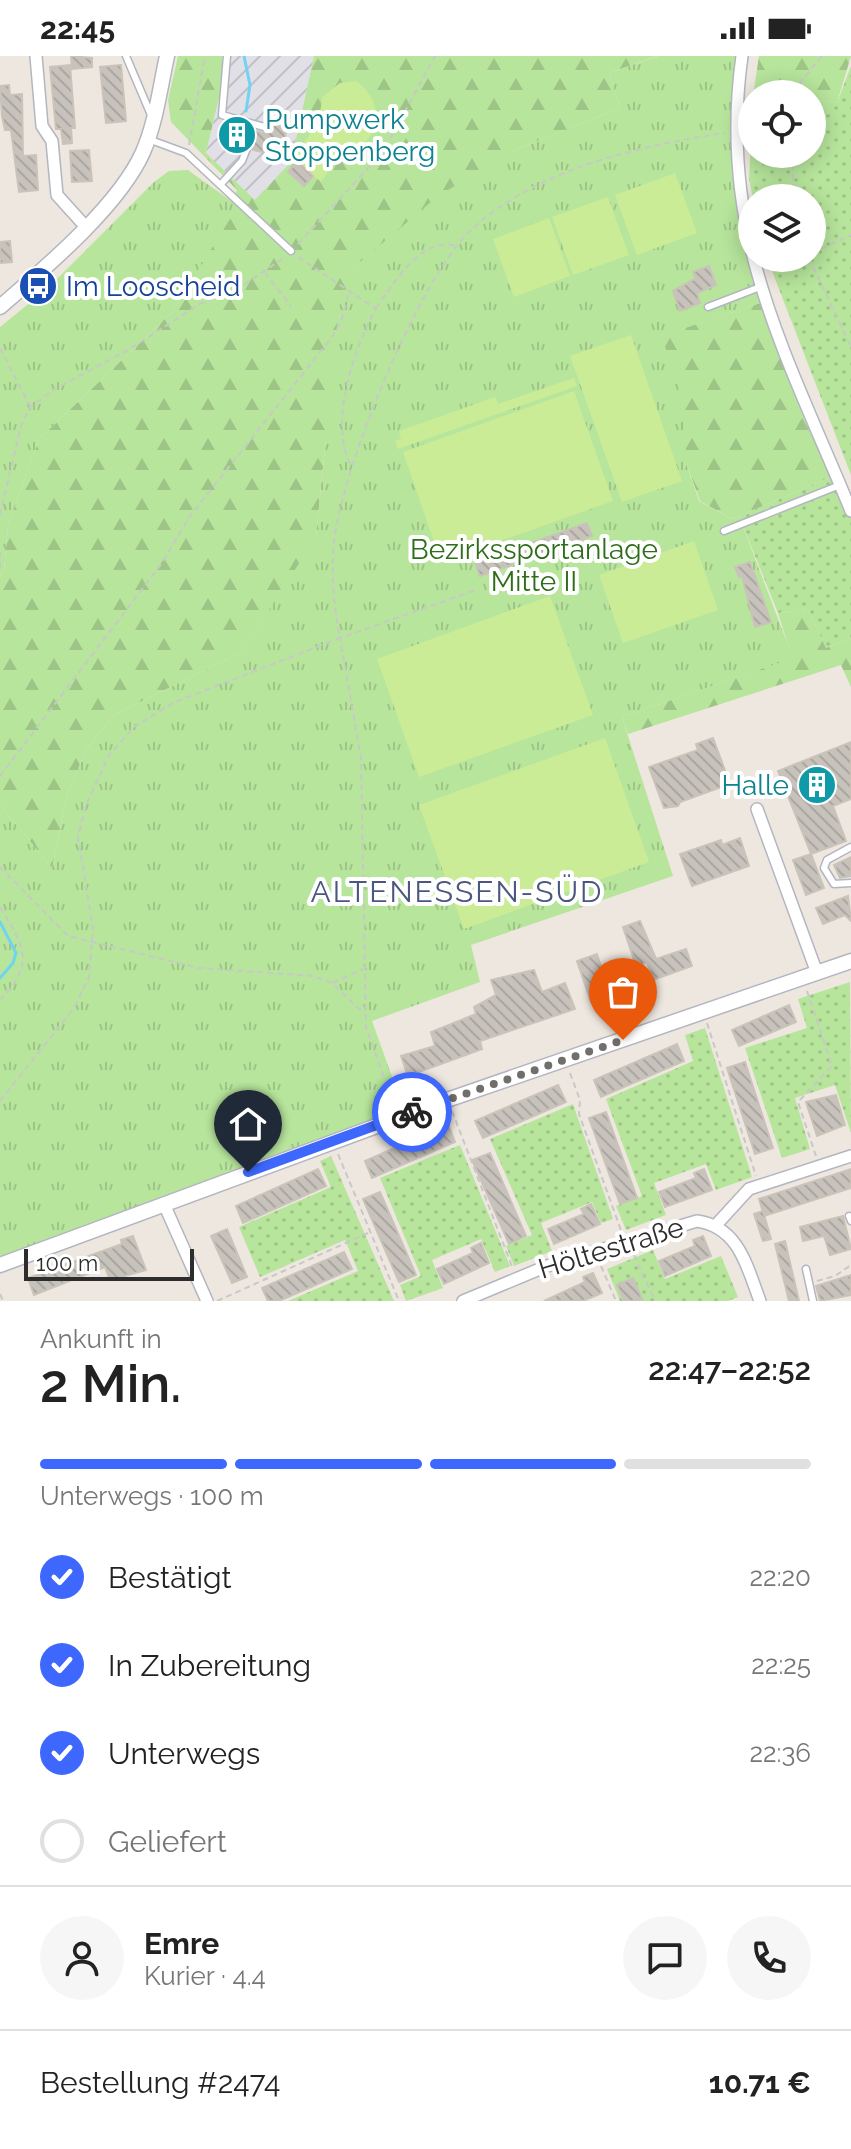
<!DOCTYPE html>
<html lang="de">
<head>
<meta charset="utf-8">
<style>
	body { margin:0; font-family:Raleway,sans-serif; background:#f6f6f6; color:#222; height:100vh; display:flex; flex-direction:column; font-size:30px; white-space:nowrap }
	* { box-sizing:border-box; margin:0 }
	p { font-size:26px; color:#767676 }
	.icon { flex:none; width:44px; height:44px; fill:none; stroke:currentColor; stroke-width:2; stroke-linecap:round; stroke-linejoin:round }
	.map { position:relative; height:1245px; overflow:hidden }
	.details { display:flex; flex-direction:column; background:#fff; flex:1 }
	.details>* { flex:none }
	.buttons { position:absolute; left:738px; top:24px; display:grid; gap:16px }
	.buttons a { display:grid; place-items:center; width:88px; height:88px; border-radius:50%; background:#fff; box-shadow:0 4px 20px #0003; font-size:40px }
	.scale { position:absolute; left:24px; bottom:20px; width:170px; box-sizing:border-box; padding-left:8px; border:4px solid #2d2d2d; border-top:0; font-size:22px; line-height:28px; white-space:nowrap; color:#2d2d2d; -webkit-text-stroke:6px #fff; paint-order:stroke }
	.pin { position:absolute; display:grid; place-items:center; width:68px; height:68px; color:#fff; margin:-82px -34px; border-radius:50% 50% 50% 0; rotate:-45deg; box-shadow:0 0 8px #0007 }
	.pin .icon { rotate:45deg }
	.courier { position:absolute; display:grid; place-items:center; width:80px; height:80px; margin:-40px; border:6px solid #3e68fd; border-radius:50%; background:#fff; color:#222; box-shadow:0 2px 10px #0007 }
	.overview em { font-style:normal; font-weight:600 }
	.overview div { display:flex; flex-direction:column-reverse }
	.overview { display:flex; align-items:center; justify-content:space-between; height:136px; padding:0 40px }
	h1 { font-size:52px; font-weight:600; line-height:60px }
	.bar { display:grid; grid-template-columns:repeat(4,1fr); gap:12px 8px; align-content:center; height:96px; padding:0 40px }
	.bar i { height:10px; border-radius:6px; background:#e0e0e0 }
	.bar .active { background:#3e68fd }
	.bar p { grid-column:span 4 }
	.line { display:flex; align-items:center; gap:20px; padding:0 40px; border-top:2px solid #e0e0e0 }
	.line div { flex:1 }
	.round { display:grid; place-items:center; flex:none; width:84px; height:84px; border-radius:42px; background:#f6f6f6 }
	ol { padding:0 40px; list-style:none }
	li { display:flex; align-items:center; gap:24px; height:88px }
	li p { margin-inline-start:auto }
	li .icon { padding:8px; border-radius:50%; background:#3e68fd; color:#fff; stroke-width:4 }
	li:last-child { color:#767676 }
	li i { width:44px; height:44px; border:4px solid #e0e0e0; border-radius:50% }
	.status { display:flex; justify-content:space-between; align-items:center; height:56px; padding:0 40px; background:#fff; direction:ltr }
	.status svg { height:22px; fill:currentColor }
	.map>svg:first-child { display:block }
	.industrial { fill:url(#industrial-furrows) }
	.grass { fill:url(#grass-dots) }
	.forest { fill:url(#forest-firs) }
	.park { fill:url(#park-tufts) }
	.pitch { fill:#cbec97 }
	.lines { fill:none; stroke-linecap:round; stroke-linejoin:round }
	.stream { stroke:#72d3f1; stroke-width:3 }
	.building { fill:url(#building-back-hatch); stroke:#cac3b9; stroke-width:2 }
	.service-casing { stroke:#b3b6c0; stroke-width:9 }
	.minor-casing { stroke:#b3b6c0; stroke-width:14 }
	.tertiary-casing { stroke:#b3b6c0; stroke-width:17 }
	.path { stroke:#c8c8c8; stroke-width:2; stroke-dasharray:6 4; stroke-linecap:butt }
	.service { stroke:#fff; stroke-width:6 }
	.minor { stroke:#fff; stroke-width:11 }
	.tertiary { stroke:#fff; stroke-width:14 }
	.done { stroke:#716e6b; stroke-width:8; stroke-dasharray:0 14.4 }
	.route { stroke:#3e68fd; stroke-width:10 }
	.labels { text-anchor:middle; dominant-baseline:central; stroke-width:8; stroke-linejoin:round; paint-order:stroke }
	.culture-label { font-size:28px; fill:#0d838f; stroke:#fff; text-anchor:start }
	.transit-label { font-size:28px; fill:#164399; stroke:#fff; text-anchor:start }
	.park-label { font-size:28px; fill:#2e6d1a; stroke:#fff }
	.street-label { font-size:28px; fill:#2d2d2d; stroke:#fff }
	.neighbourhood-label { font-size:30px; letter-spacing:2px; fill:#4c577f; stroke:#fff }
</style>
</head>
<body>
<div class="status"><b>22:45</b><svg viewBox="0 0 49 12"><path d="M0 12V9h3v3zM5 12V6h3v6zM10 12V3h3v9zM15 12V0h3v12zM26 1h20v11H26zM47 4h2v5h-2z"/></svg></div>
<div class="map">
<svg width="851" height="1245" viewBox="0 0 851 1245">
	<defs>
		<pattern id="industrial-furrows" width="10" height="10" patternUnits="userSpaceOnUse" patternTransform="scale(2)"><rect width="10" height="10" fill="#e1e0e7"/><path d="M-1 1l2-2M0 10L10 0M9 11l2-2" fill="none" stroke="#c1c0c6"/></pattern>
		<pattern id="grass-dots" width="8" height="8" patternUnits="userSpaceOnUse" patternTransform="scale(2)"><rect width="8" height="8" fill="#b7e59c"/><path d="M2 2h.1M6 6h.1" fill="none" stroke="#9ec587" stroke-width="1.8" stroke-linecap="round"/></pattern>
		<pattern id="forest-firs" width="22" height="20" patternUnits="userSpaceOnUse" patternTransform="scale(2)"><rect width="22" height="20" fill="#b7e59c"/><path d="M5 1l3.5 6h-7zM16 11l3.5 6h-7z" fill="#9ec587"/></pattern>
		<pattern id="park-tufts" width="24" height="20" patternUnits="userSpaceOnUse" patternTransform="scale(2)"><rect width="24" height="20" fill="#b7e59c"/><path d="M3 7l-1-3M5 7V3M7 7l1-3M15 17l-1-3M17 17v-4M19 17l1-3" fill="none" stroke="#9ec587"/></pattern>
		<pattern id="building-back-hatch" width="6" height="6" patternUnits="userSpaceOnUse" patternTransform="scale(2)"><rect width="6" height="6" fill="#c7c2bb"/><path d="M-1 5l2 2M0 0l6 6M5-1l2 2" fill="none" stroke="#aba7a1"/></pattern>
	</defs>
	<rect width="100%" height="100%" fill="#eee7df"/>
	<path class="industrial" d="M222,0H314L291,106L255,144L206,97L222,29Z"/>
	<g class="grass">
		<path d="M851,10V419L767,202H812V142H753L749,123L752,67V98H812V43L837,47Z"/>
		<path d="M833,420L851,462V582L826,592L808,553L778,557L739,460Z"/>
		<path d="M850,926L851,1077L835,1029L795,1042L810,1093L782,1102L745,992L807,972L798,943Z"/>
		<path d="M705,972L752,1121L716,1134L706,1108L654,1127L666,1159L626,1174L616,1150L642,1140L606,1043L693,1005L685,979Z"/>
		<path d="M573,1048L613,1163L601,1167L592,1146L541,1167L552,1195L514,1210L506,1190L532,1179L490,1083Z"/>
		<path d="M460,1089L510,1210L495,1216L481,1183L432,1204L443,1232L406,1245L400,1229L421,1220L380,1122Z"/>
		<path d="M331,1100L394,1245H288L358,1215L345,1184L260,1221L239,1171L331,1131L320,1105Z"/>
		<path d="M653,1194L665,1223L721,1200L738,1241L728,1245H620L607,1213Z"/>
	</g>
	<g class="forest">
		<path d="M178,0H222V29L206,97L255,144L291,106L314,0H657L609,17L620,52L515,94L354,211L325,390L316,482L242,596L114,659L86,694L67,739L52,812L0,749V520L4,514L8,469L39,383L172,256L219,178L237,134L171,66L168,44Z"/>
		<path d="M759,0H851L837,47L812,43V38L754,33Z"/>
		<path d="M763,246L833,420L732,463L700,445L686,407V381L660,280Z"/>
		<path d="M808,553L826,592L851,582V631L841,609L628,678L622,661L792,602L778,557Z"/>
	</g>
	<g class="park">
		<path d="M658,0H741L733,63L763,246L661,280L677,323L686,381V407L699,445L732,463L739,460L793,602L622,661L673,820L471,889L480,926L372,965L404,1054L0,1203V749L52,812L67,739L86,694L114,659L242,596L316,481L339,251L354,211L438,140L515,94L620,52L609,17Z"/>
		<path d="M188,114L238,150L172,256L39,383L8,469L4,514L0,520V271L48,232L154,126L169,115Z"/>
	</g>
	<g class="pitch">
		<path d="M356,25C375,38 385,64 367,84C360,92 348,94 340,101C333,109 327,118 321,126L292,102L319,67L322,41L340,27Z"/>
		<path d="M675,117L697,177L637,199L615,139Z"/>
		<path d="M608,141L629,199L573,219L552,161Z"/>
		<path d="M549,162L570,220L514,241L493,183Z"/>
		<path d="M631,279L682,425L622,446L570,300Z"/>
		<path d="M574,322L577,330L398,393L395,385L401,383L399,375L495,341L498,348Z"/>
		<path d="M574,335L613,445L441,506L403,396Z"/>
		<path d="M694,485L718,554L623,587L599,519Z"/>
		<path d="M550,540L593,659L419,721L377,603Z"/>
		<path d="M605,682L649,806L464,873L419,749Z"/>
	</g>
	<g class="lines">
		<g class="stream">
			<path d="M244,0L250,29L246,55"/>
			<path d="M0,866L16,897L13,907L0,922"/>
		</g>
	</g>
	<g class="building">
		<path d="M71,0L92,2V11L72,13Z"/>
		<path d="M70,9L75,72H71L72,87L63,88L61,73H56L50,11Z"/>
		<path d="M121,9L126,65L106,67L100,11Z"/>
		<path d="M9,29L10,39L22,38L23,100L36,99L38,134L19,136L11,74H5L2,60L0,30Z"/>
		<path d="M228,67L267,78L273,74L272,68L287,71L282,96L264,92L263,96L253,94L249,84L243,87L224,83Z"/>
		<path d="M89,94L92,125L72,126L70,95Z"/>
		<path d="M297,105L313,120L304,130L288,116Z"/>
		<path d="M10,185L12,206L0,207V186Z"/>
		<path d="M709,210L716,229L697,237L700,247L680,255L673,235L696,222L693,216Z"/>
		<path d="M587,467L592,480L480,520L475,507Z"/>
		<path d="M750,506L771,566L755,571L742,520L739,521L735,511Z"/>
		<path d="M713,682L730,728L680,746L678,750L664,752L649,711L698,694L696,688Z"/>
		<path d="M851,686V743L833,750L846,785L811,798L824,832L806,839L793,804L811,798L778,715Z"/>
		<path d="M740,782L749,810L692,830L680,798L721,784L722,789Z"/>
		<path d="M851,801V820L840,822L834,809Z"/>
		<path d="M848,840L851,865L845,859L823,868L816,852Z"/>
		<path d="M640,865L656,903L686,893L692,910L653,924L647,906L636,910L623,871Z"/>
		<path d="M597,898L603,917L615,913L622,935L591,946L577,905Z"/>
		<path d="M534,914L542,936L565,927L575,953L480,985L482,993L408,1020L401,1000L435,990L431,976L476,958L474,951L496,939L491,924Z"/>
		<path d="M789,949L796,966L739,990L732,974Z"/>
		<path d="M677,988L684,1005L601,1041L594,1024Z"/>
		<path d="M745,1006L773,1092L755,1098L727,1012Z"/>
		<path d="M558,1029L566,1046L483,1082L475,1065Z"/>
		<path d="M836,1039L845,1069L817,1080L806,1046Z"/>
		<path d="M606,1056L637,1142L620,1148L589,1062Z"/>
		<path d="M448,1068L455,1086L372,1122L365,1105Z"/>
		<path d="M490,1097L526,1180L509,1188L472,1104Z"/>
		<path d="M318,1113L326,1130L243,1167L236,1150Z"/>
		<path d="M704,1113L712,1134L665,1151L659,1136L696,1122L694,1117Z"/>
		<path d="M851,1113V1132L764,1160L759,1143Z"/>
		<path d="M380,1136L416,1219L399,1226L363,1143Z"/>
		<path d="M591,1148L600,1168L554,1188L548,1173L584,1158L581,1153Z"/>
		<path d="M763,1155L771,1183L763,1185L754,1158Z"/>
		<path d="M843,1160L851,1193L830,1199L824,1180L803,1185L800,1171Z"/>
		<path d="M227,1173L247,1221L232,1227L211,1180Z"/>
		<path d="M133,1180L146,1214L110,1224L105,1211L34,1239L28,1222L122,1188L121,1184Z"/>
		<path d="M703,1180L711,1200L665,1220L659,1205L695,1190L693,1184Z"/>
		<path d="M785,1185L799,1245H789L775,1188Z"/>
		<path d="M481,1187L489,1207L444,1228L437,1213L473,1197L471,1192Z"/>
		<path d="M344,1196L352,1213L279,1245H268L262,1232Z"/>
		<path d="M593,1217L602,1237L583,1245H544L585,1226L583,1221Z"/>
		<path d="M851,1219V1239L820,1245L816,1230Z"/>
		<path d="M633,1222L643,1245H624L617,1229Z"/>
	</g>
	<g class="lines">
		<g class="service-casing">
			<g id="service">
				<path d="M126,0L151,59"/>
				<path d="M227,0L222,59L268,72"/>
				<path d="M148,83L186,97L291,195"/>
				<path d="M221,128L242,105L248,90"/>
				<path d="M708,251L760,231"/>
				<path d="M724,475L840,429"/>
				<path d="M851,791L827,804L824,812L834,828L851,827"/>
				<path d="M849,1160L851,1165"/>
				<path d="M806,1213L813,1245"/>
			</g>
		</g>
		<g class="minor-casing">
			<g id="minor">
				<path d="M36,0L42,70L52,85L57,139L85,170"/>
				<path d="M742,0C717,177 786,297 851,455"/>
				<path d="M757,753L817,917"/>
				<path d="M164,1148L207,1245"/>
				<path d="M716,1169L749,1133L851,1100"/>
				<path d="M463,1245L547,1210L697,1165C739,1171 747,1211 760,1245"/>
			</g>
		</g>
		<g class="tertiary-casing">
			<g id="tertiary">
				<path d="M0,251C45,212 119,150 143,96C156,66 160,32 167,0"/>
				<path d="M0,1209L447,1044L851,905"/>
			</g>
		</g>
		<g class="path">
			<path d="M797,38L801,25L822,0"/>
			<path d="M189,89L205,0"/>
			<path d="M792,98L794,142"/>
			<path d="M298,188L383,96L435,0"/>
			<path d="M812,197L851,179"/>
			<path d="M298,201L376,253C354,291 328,369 351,409"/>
			<path d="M809,202L851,291"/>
			<path d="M265,217L291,250"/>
			<path d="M376,252C394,228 421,179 457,190"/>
			<path d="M0,292L30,350"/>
			<path d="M0,459L21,370L30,351L55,333L128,294L200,248L245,228L285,201"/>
			<path d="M0,496V512"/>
			<path d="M0,720L162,507L190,460L332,281L341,266L349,237"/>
			<path d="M0,811L68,880L199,912L313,920L332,927L364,958"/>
			<path d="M0,851C23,888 37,909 0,943"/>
			<path d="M333,927L363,913"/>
			<path d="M807,935L832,1010L798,1046L816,1100"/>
			<path d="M707,967L756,1120"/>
			<path d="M570,1017L580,1044L579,1058L622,1177"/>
			<path d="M0,1045L74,952L89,921L93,873L78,781L86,749L109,699L134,671L175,646L340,582C334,551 331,518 334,486C342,412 419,221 473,172C540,112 639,90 725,77"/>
			<path d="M394,1049L366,971L361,702L340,582L476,534"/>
			<path d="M452,1055L513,1213"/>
			<path d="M338,1098L399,1245"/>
			<path d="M634,1199L655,1245"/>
			<path d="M601,1210L616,1245"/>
			<path d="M817,1225L835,1220L851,1209"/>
			<path d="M0,1238L3,1245"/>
			<path d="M217,1245L368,1177"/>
		</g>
		<use href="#service" class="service"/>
		<use href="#minor" class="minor"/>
		<use href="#tertiary" class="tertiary"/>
	</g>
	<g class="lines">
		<path class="done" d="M412,1056L623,984"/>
		<path class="route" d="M248,1116L412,1056"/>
	</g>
	<defs>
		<g id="building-disc" transform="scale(2)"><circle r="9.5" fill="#0f9aa8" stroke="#fff"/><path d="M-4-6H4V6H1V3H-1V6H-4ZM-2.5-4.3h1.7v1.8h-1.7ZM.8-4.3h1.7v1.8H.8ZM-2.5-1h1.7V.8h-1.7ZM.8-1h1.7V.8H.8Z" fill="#fff"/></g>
		<g id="bus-disc" transform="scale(2)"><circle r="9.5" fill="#1a4fb4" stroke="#fff"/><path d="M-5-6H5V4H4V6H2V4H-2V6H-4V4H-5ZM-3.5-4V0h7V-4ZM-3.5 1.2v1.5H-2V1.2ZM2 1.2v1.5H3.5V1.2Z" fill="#fff"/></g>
	</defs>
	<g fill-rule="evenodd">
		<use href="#building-disc" x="237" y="79"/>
		<use href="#bus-disc" x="38" y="230"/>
		<use href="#building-disc" x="817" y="729"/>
	</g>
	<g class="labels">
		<g class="culture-label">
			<text x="265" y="63">Pumpwerk<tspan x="265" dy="32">Stoppenberg</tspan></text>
			<text x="789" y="729" text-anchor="end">Halle</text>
		</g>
		<g class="transit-label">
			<text x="66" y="230">Im Looscheid</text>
		</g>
		<g class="park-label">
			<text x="534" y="493">Bezirkssportanlage<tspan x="534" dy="32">Mitte II</tspan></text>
		</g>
		<g class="street-label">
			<text transform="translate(611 1192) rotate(-17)">Höltestraße</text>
		</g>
		<g class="neighbourhood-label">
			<text x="457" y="835">ALTENESSEN-SÜD</text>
		</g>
	</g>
</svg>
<div class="buttons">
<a><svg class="icon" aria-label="locate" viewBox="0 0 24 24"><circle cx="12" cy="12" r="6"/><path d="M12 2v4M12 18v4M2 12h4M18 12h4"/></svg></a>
<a><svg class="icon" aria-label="layers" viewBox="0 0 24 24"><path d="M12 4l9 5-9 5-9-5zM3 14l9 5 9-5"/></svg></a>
</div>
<div class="scale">100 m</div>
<div class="pin" style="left:623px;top:984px;background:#ea580c"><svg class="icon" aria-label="bag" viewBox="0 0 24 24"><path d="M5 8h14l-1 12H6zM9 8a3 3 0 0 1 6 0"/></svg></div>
<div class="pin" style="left:248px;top:1116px;background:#1f2937"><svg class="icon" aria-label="home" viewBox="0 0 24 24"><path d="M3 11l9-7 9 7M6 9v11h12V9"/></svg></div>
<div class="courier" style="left:412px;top:1056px"><svg class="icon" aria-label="bike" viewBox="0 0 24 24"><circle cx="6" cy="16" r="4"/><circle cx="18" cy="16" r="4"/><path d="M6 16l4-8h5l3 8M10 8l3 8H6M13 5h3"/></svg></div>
</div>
<section class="details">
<div class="overview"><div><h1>2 Min.</h1><p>Ankunft in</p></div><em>22:47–22:52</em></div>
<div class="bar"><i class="active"></i><i class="active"></i><i class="active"></i><i></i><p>Unterwegs · 100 m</p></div>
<ol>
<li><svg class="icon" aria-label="check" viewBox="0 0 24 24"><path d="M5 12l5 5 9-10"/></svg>Bestätigt<p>22:20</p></li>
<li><svg class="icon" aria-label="check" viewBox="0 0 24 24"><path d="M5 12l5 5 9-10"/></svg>In Zubereitung<p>22:25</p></li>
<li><svg class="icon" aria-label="check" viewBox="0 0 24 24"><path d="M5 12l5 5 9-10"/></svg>Unterwegs<p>22:36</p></li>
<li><i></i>Geliefert</li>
</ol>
<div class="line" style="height:144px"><a class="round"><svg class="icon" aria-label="person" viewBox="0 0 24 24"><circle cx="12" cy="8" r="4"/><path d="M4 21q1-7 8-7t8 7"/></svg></a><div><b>Emre</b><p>Kurier · 4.4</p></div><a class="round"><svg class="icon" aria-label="chat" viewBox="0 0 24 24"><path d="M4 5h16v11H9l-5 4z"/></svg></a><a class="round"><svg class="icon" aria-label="phone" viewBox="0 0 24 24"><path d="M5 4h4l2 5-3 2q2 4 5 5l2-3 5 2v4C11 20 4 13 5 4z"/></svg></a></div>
<div class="line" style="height:104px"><div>Bestellung #2474</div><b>10.71 €</b></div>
</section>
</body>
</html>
